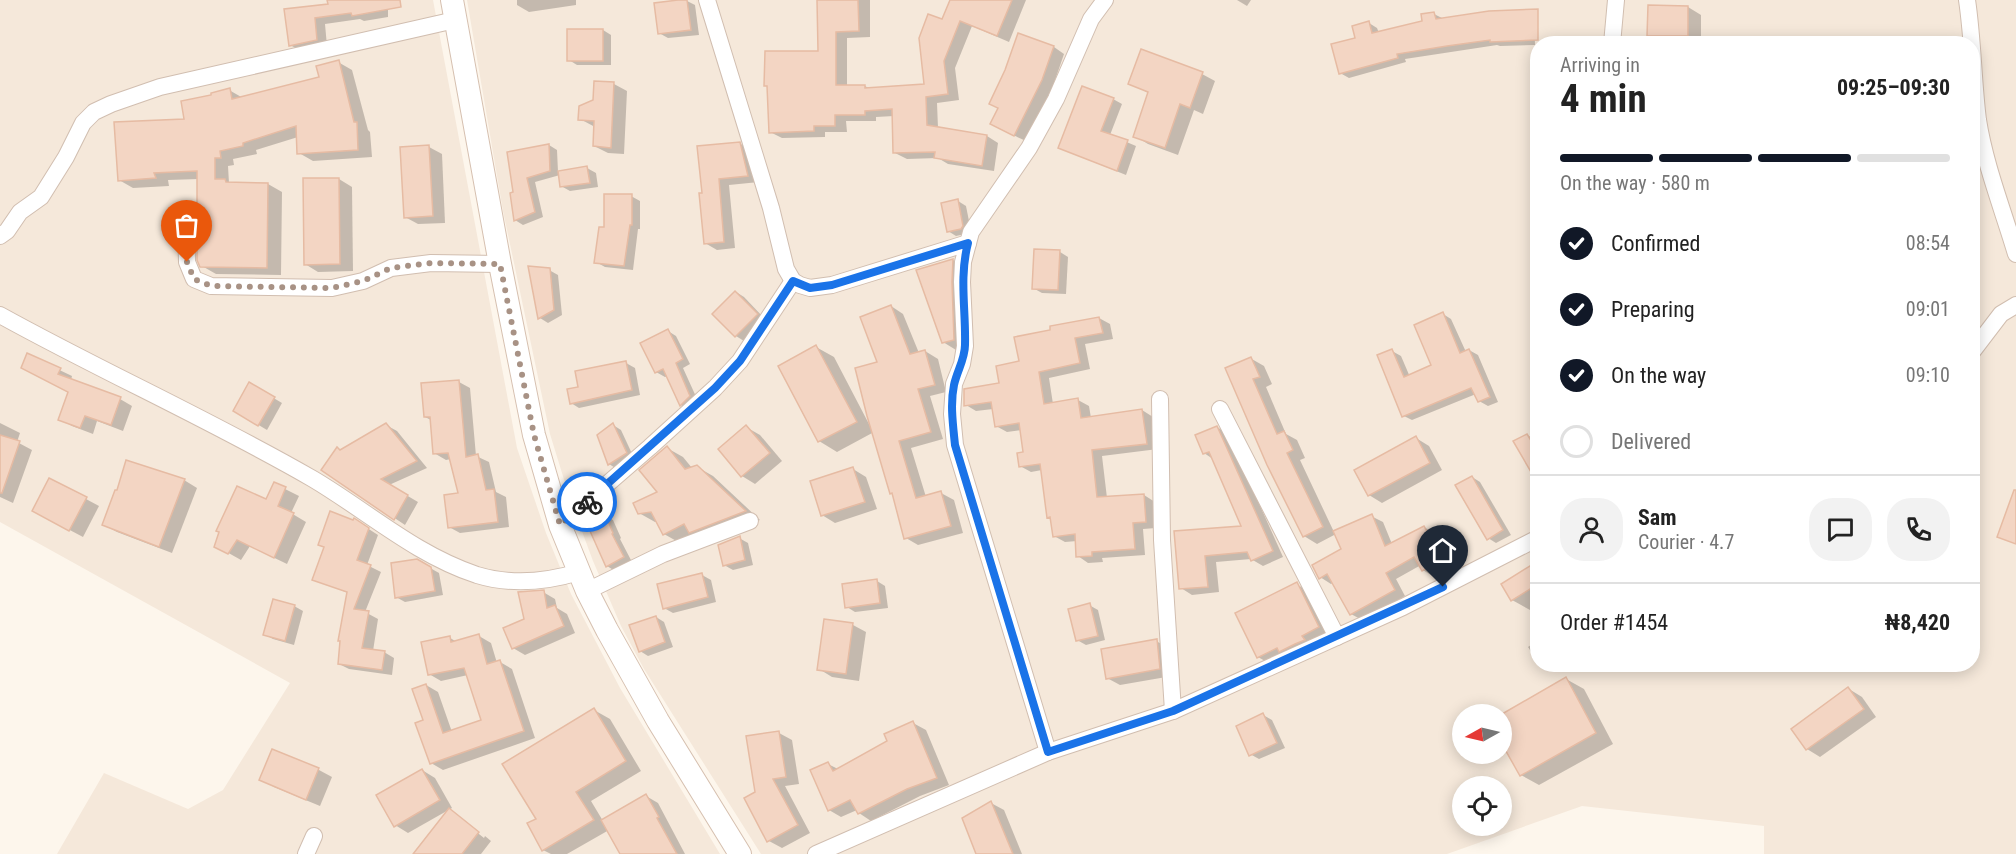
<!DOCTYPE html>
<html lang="en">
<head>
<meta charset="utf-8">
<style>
	body { margin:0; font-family:"Roboto Condensed",sans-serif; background:#f2f2f2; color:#222; height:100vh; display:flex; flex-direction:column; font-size:22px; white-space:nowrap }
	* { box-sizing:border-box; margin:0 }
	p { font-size:20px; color:#767676 }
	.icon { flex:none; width:33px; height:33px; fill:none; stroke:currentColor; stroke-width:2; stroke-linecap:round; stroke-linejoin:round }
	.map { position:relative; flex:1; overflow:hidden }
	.drawer { position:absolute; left:1530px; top:36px; width:450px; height:636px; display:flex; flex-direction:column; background:#fff; border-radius:24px; box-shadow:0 3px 15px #0003 }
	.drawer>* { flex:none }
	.needle { width:39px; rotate:262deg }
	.controls { position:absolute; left:1452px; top:704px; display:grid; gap:12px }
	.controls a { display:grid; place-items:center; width:60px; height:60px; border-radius:50%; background:#fff; box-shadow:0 3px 15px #0003; font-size:30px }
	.pin { position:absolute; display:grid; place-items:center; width:51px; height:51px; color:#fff; margin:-62px -26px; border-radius:50% 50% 50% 0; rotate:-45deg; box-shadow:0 0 6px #0007 }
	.pin .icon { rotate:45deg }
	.courier { position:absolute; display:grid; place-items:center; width:60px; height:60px; margin:-30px; border:4px solid #1a73e8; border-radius:50%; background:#fff; color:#222; box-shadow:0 2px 8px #0007 }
	.overview em { font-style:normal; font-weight:700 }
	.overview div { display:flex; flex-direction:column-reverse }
	.overview { display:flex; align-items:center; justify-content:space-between; height:102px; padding:0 30px }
	h1 { font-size:39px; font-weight:700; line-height:45px }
	.bar { display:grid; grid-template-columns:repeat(4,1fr); gap:9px 6px; align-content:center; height:72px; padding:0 30px }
	.bar i { height:8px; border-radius:4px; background:#e0e0e0 }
	.bar .current { background:#111827 }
	.bar p { grid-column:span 4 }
	.line { display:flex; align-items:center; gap:15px; padding:0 30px; border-top:2px solid #e0e0e0 }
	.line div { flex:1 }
	.round { display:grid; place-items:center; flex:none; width:63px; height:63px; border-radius:24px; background:#f2f2f2 }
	ol { padding:0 30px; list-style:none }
	li { display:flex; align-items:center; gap:18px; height:66px }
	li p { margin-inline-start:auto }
	li .icon { padding:6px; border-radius:50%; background:#111827; color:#fff; stroke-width:4 }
	li:last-child { color:#767676 }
	li i { width:33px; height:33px; border:3px solid #e0e0e0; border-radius:50% }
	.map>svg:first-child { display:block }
	.residential { fill:#f5e8da; fill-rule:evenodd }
	.shadow { fill:#0003 }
	.building { fill:#f3d5c3; stroke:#e6bba3; stroke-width:1.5 }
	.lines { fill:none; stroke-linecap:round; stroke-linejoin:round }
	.street-casing { stroke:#d1beb0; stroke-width:18 }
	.secondary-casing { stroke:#d6c0b0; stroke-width:24 }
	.street { stroke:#fff; stroke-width:16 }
	.secondary { stroke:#fff; stroke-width:22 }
	.done { stroke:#a89285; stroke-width:6; stroke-dasharray:0 10.8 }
	.route { stroke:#1a73e8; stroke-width:8 }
</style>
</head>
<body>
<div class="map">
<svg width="2016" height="854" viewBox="0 0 2016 854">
	<rect width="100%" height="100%" fill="#fdf6ec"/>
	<g class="residential">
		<path d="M0,0H433L517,448L546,533L571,594L620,688L720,854H57L104,773L188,809L223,790L290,683L0,522Z"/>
		<path d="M467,0H2016V854H1764V826L1582,806L1447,854H761L644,669L621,626L593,561L570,499L550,434L503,211ZM1538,44H1972V664H1538ZM1462,714H1502V753H1462ZM1462,786H1502V825H1462Z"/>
	</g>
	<g class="shadow">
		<path d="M329,0H388V17L364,21L360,19L325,24L327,46L301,51L290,45L286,10L329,5Z"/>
		<path d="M517,0H576V5L529,12L517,5Z"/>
		<path d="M819,0H870V37L847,38V86H865L870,89L925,85L942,21L951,0H1026L1009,42L972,26L955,68L959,100L937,103L938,128L987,136L998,143L994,171L948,164L938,158L907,159L895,153L894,116L876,117V121H846L847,132H825V137L782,138L770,132L820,52Z"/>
		<path d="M1237,0H1251L1247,6Z"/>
		<path d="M687,1L695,5L699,35L668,38L659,33Z"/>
		<path d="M1650,7H1688L1701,15V43L1662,42L1649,35Z"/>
		<path d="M1434,14L1444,19L1534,16L1535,45L1500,46L1497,45L1405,59L1406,62L1349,78L1340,73L1357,39L1369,23L1377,28L1379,33L1423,22Z"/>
		<path d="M603,30L611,35V65H577L569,60Z"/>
		<path d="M1018,35L1054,47L1064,54L1053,86L1026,141L1002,130L999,108L1006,71Z"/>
		<path d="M1538,59V87L1532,84Z"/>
		<path d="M338,62L352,70L368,130L370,132L372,157L313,161L299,153L298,137L256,150L257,154L233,159L234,165L228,166L229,183L268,184L282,192L281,275L216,274L202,266L199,179L168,180L169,186L133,188L119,180L213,96L229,90L243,98L321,78Z"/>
		<path d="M1202,74L1215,81L1203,114L1194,110L1178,155L1148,144L1135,136L1150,94L1130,83Z"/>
		<path d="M614,84L627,91L624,154L608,153L594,146L595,127L580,119Z"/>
		<path d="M1113,99L1122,104L1110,135L1136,146L1126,175L1069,152Z"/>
		<path d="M739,143L751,150L759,182L729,185L735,248L717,250L705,243L701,195Z"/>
		<path d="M549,145L557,150L558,172L587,168L596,173L598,187L570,191L561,186L560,175L535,182L543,217L523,225L515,220V194Z"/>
		<path d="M429,147L442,154L445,223L418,224L405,217Z"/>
		<path d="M339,179L352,187L353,271L318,272L305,264Z"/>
		<path d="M631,196L640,201V229H638L633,270L605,267L596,262L606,229Z"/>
		<path d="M958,201L966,206L971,231L970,233L956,236L948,231Z"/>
		<path d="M1060,252L1068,257L1066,294L1042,293L1033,288Z"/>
		<path d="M953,260L966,268L967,347L956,350L943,342Z"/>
		<path d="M549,270L558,275L562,315L548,323L540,318Z"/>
		<path d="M736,292L744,297L766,320L744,341L736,336L714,314Z"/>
		<path d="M891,306L903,314L919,353L925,351L938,359L946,392L930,396L943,439L911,448L926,497L941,493L954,500L963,533L918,545L906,538L874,432L837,452L819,441L780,366L816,347L834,357L870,426L879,363Z"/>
		<path d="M1443,314L1451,319L1466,352L1469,350L1478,355L1498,402L1488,406L1479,401L1476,394L1412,420L1404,416L1392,351L1401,356L1410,377L1433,366Z"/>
		<path d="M1099,318L1110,324L1113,339L1085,344L1090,369L1049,378L1053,404L1078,400L1089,406L1091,418L1142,410L1153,417L1158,449L1102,456L1107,498L1144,495L1155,502L1156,528L1143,529L1145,555L1102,558L1103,562L1088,563L1078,556L1077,541L1065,542L1054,536L1052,519L1048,517L1042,470L1031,472L1020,466L1025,454L1022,430L1007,432L996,426L993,409L976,411L966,405L1001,385L1052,331Z"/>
		<path d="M668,331L676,336L690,364L683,368L698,401L689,410L681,405L668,376L665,377L656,372Z"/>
		<path d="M28,355L72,376L71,380L120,399L132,406L123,431L97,421L93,434L72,426L60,419L70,392Z"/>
		<path d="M1250,358L1264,366L1272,384L1266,387L1286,434L1297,440L1305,458L1300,460L1334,532L1371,516L1383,522L1392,544L1424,527L1435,534L1452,567L1434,577L1423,570L1421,565L1396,579L1405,596L1362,620L1351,614L1334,582L1331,584L1320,577L1343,550L1336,534L1317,544L1304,536L1227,369Z"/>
		<path d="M626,363L635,368L640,395L579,408L571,403L580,388Z"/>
		<path d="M459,382L470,388L476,456L489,462L496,492L506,497L509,527L460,533L449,527L459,495L451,459L446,460L434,453L431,420L425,417Z"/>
		<path d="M250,384L282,403L267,430L235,411Z"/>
		<path d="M0,423L20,433L17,442L32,450L13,503L0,497Z"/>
		<path d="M386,425L397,431L427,468L389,485L418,502L405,525L323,470Z"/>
		<path d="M613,425L621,430L634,458L617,469L609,464Z"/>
		<path d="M746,427L760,435L782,461L755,484L742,476Z"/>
		<path d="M1217,427L1228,434L1283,557L1263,566L1251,559L1216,562L1219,592L1192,595L1181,588L1176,533L1243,527L1213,459L1204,453Z"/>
		<path d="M1527,435L1538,441V481Z"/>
		<path d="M1416,438L1429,446L1442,470L1382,503L1369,495Z"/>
		<path d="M667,448L683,457L692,468L697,467L713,476L760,520L706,541L680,543L664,534L658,522H655L639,513L659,493Z"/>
		<path d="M853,469L866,477L877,509L835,523L822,515Z"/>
		<path d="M1472,477L1480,482L1511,535L1496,543L1488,538Z"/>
		<path d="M184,480L197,488L172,553L117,532L104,525Z"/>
		<path d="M275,484L299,496L291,513L306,522L287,564L250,546L241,560L216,546L266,501Z"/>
		<path d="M86,499L99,506L83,537L47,518Z"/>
		<path d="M604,515L613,520L621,538L620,539L632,562L615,571L607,566Z"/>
		<path d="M364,526L378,535L367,565L381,572L365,612L378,619L373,651L384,652L394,658L392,675L349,669L339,664L348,593L314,579Z"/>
		<path d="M739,538L748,543L753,565L733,570L724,565Z"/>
		<path d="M416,560L439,573L443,595L405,602L396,597Z"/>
		<path d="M1538,562V605L1530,610L1512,600L1503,585Z"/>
		<path d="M702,575L711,580L716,602L673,613L664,608Z"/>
		<path d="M877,581L885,586L888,608L855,612L847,607Z"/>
		<path d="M1296,584L1310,592L1331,635L1272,665L1258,657Z"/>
		<path d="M543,592L555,599L557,608L567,614L575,633L525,655L513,648L525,620Z"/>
		<path d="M1089,605L1098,610L1105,640L1086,645L1077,640Z"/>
		<path d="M294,606L303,611L294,645L273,639L264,634Z"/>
		<path d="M656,617L664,622L673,647L648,656L640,651Z"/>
		<path d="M826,621L853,625L866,632L859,681L832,677L819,669Z"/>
		<path d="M479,636L491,643L497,663L500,662L512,669L535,738L443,770L431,763L425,721L426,685L438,692L452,732L482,721L468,675L441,681L429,674L450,638L457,642Z"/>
		<path d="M1538,640V662L1528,647Z"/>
		<path d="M1156,641L1169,648L1172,676L1120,685L1107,678Z"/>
		<path d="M1542,664H1566L1555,672Z"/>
		<path d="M1566,679L1584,689L1613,744L1539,785L1521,775L1502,741V715Z"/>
		<path d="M1849,689L1862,697L1876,717L1820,757L1807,749Z"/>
		<path d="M594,710L610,719L641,771L591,801L603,821L646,796L658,803L685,854H630L609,830L567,854H551L543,850L538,820Z"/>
		<path d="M1263,715L1272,720L1285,748L1259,759L1250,754Z"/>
		<path d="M913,723L926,730L949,785L920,796L871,821L859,813L857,810L841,817L829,810L828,764L838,769L889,742Z"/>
		<path d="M779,733L792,740L799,784L785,786L810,833L782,848L769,841L756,793Z"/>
		<path d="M273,751L319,770L332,777L320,806L274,787L261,779Z"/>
		<path d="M422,770L435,778L452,808L408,833L395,825Z"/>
		<path d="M991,803L1004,810L1022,854H978Z"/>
		<path d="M450,810L460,817V819L484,838L485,836L491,841L481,854H419Z"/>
	</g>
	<g class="building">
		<path d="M327,0H400L401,7L352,16L351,13L315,18L317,40L289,46L284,9L328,4Z"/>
		<path d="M678,0H687L691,30L658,34L654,3Z"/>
		<path d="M817,0H858L859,31L836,32V85H865V88L924,84L919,38L928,14L942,19L950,0H1012L997,36L960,21L944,61L948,94L926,97L927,125L987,135L982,166L934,158L935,152L893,153L892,109L865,111V115H835V126H814V131L769,133L767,86H764L765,51H818Z"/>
		<path d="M1648,5L1688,6V36H1647Z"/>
		<path d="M1538,9V40L1490,42V40L1447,46L1397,54L1398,58L1339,74L1331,44L1355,38L1352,26L1369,21L1372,33L1422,21L1421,14L1434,12L1436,19L1489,11Z"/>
		<rect x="567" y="29" width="36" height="32"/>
		<path d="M1018,33L1054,46L1042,80L1014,136L990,124L998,108L989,104L1005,70Z"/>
		<path d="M1141,49L1203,72L1190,108L1180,104L1165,148L1133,137L1148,92L1128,84Z"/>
		<path d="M339,60L354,122H357L358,150L297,154L296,126L243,143V146L220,151L221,158H215V179H225L226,182L268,183L267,268L200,267L197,260V171L154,173L156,178L118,181L114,122L184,119L181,101L211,95V93L230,88L232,99L319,77L316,66Z"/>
		<path d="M594,81L614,82L611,148L593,146L594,121L578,120L579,106L593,100Z"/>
		<path d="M1082,86L1114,98L1101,131L1128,140L1117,171L1058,148Z"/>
		<path d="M740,142L748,176L719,179L724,242L704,244L699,193H702L697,146Z"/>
		<path d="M549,144L550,171L527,178L535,212L514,221L510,193L513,192L507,152Z"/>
		<path d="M429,145L433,216L404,218L400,147Z"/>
		<path d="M587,166L590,183L560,187L558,171Z"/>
		<path d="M303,178H339L340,264L304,265Z"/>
		<path d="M604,194H632V225H630L624,266L594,263L599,227H604Z"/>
		<path d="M958,199L963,226L961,229L947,232L941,203Z"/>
		<path d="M1034,249L1060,250L1058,290L1032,289Z"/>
		<path d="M953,259L952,282L954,340L942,343L916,270Z"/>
		<path d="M528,266L550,268L554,310L538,319Z"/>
		<path d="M735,291L758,314L735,337L712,314Z"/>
		<path d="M891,305L910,354L925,350L935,385L918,389L931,432L899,441L916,498L941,491L951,526L904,539L892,493L890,494L867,416L855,368L877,362L860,317Z"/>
		<path d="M1443,312L1460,353L1469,349L1490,397L1478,402L1471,388L1402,417L1377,355L1392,349L1404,377L1431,365L1414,325Z"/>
		<path d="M1099,317L1103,333L1075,338L1080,363L1039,372L1044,404L1078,398L1081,418L1142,409L1147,444L1092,450L1097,497L1144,494L1146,522L1133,523L1135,549L1092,552V556L1076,557L1075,534L1053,537L1050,517L1047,518L1040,464L1019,467L1017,453L1023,452L1019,423L995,427L991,402L964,406V389L999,383L996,366L1019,361L1014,337L1050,330V326Z"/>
		<path d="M668,329L683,359L676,363L690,396L680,406L663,369L655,373L640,343Z"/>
		<path d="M816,345L857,422L818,442L778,366Z"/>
		<path d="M27,353L61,368L58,374L121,397L111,425L85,416L80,428L58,420L68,392L21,368Z"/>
		<path d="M1251,357L1260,377L1253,379L1277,434L1284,431L1293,450L1287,453L1323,527L1303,537L1267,465L1225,368Z"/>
		<path d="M626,361L632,390L570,404L567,389L578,387L575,371Z"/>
		<path d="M459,380L466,457L478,454L486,490L494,489L498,522L448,528L444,495L458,493L448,453L433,454L430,417H424L421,383Z"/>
		<path d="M249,382L275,397L258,426L233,411Z"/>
		<path d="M386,423L417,461L381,479L408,495L394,520L321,470L337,447L340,450Z"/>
		<path d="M613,423L627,453L608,465L597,435Z"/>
		<path d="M746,425L770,453L741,477L718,449Z"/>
		<path d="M1217,426L1273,551L1251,561L1247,552L1205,556L1208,587L1179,589L1174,531L1241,526L1209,452L1203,454L1195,435Z"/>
		<path d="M1527,434L1538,452V484L1513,441Z"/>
		<path d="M0,435L20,441L2,493H0Z"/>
		<path d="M1416,436L1430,463L1368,496L1354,470Z"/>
		<path d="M667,446L685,469L697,465L746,511L689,533L684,524L663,535L651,512L638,514L633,503L657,492L639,470Z"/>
		<path d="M126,460L185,479L159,547L102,525L115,490H117Z"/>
		<path d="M853,467L865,502L821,516L810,481Z"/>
		<path d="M1472,476L1503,530L1487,540L1455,485Z"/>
		<path d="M49,478L87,497L69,531L32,511Z"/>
		<path d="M274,482L286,487L278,506L294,513L274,558L237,540L228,554L214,547L219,532L216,531L237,486L266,499Z"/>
		<path d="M2014,490H2016V544L1997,537Z"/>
		<path d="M330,511L353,520L354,518L369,528L357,560L371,565L354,609L369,611L362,648L385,651L382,670L338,664L340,641H338L347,592L312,580L324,547L318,545Z"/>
		<path d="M605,514L613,533L612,534L624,557L606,567L586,522Z"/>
		<path d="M1372,514L1385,546L1424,526L1442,560L1422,571L1414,557L1386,573L1395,590L1350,615L1327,574L1319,579L1312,565L1341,549L1333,531Z"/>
		<path d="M740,536L745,560L723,566L718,545Z"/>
		<path d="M417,559L431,567L435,591L395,598L391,563Z"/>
		<path d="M1538,561V584L1511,601L1501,584Z"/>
		<path d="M702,573L708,597L663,609L657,584Z"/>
		<path d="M877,579L880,603L845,608L842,584Z"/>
		<path d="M1297,582L1319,627L1302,636L1305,640L1295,644L1279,652L1277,648L1257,658L1235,613Z"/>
		<path d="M544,590L547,608L555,605L564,626L512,649L503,628L524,619L518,592Z"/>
		<path d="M273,599L295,605L285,641L263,635Z"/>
		<path d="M1090,603L1098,636L1076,641L1068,609Z"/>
		<path d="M656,616L665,642L639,652L629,625Z"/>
		<path d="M824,619L853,623L846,674L817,670Z"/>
		<path d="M479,634L487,664L500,660L524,731L430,764L415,723L423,720L412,689L426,684L443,733L481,720L464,668L428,675L421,642L450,636L451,642Z"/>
		<path d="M1157,639L1160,669L1106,679L1101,649Z"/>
		<path d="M1566,677L1596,733L1520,776L1502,744V714Z"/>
		<path d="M1848,687L1864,709L1806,750L1791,729Z"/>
		<path d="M594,708L626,761L576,792L594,820L542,851L527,823L536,819L502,764Z"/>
		<path d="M1263,713L1277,743L1249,756L1236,726Z"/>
		<path d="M913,721L937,778L907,789L858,814L850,800L828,811L810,770L828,762L833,771L887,741L884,734Z"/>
		<path d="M779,731L786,777L773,779L798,825L767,842L744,798L755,792L746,736Z"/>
		<path d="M272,749L319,768L306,800L259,780Z"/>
		<path d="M422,769L440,800L394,827L376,795Z"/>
		<path d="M646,794L659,817L657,818L677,854H620L601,820Z"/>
		<path d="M991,801L1013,854H976L962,818Z"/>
		<path d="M449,808L479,832L462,854H413Z"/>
	</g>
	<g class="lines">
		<g class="street-casing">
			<g id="street">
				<path d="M707,0L771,208L786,269L793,281L800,285L810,288L832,285L968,243"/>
				<path d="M1967,0C1973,40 1973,80 1978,120C1985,165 2003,210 2016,254"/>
				<path d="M1612,44L1616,0"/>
				<path d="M186,225L187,262L194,279L211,286L332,288L363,281L391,268L431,263L500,264"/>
				<path d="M0,236L7,231L20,212L41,197L66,157L83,123L94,112L111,104L160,87L455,20"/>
				<path d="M0,315C103,372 211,420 313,479C367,511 416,555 477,575C510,585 546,582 579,572"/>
				<path d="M1972,352L2001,314L2016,305"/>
				<path d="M1160,399L1162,540L1173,711"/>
				<path d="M1220,409L1337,637"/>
				<path d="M560,525L650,447L715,388L740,361L793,281"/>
				<path d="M587,591L663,554L750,521"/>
				<path d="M1048,752L955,445L952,414L954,384L962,364L965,346L962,282L963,262L971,232L1029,148L1056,99L1091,19L1105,0"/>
				<path d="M306,854L314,836"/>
				<path d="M816,854L1048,752L1173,711L1403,607L1538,538"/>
			</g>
		</g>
		<g class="secondary-casing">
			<path id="secondary" d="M452,0L500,264L534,435L560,525L587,591L607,630L658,721L740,854"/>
		</g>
		<use href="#street" class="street"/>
		<use href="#secondary" class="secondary"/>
	</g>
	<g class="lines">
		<path class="done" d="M187,262L194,279L211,286L332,288L363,281L391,268L431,263L500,264L534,435L560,525L587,502"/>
		<path class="route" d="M587,502L715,388L740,361L793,281L810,288L832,285L968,243C959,278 966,310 965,345C965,359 957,371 954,385C950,404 953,425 955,445L1048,752L1173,711L1443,587"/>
	</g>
</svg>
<div class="controls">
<a><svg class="needle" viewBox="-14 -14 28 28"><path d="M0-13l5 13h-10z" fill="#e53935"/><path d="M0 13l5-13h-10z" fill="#767676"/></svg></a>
<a><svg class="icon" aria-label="locate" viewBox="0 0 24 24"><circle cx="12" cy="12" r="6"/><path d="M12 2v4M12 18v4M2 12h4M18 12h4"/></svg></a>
</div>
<div class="pin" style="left:187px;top:262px;background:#ea580c"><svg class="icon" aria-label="bag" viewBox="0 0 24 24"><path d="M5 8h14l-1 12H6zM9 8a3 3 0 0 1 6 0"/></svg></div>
<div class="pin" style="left:1443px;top:587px;background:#1f2937"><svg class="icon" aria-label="home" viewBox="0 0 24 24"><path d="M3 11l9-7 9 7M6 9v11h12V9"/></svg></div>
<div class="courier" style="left:587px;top:502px"><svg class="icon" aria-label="bike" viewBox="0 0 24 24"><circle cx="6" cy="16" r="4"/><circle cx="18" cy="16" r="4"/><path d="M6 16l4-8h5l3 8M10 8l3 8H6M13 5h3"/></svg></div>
<section class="drawer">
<div class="overview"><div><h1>4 min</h1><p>Arriving in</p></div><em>09:25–09:30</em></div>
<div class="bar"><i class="current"></i><i class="current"></i><i class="current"></i><i></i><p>On the way · 580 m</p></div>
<ol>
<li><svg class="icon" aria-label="check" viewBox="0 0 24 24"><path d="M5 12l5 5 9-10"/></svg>Confirmed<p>08:54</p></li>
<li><svg class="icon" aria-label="check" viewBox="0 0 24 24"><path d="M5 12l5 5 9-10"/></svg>Preparing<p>09:01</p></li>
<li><svg class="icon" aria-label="check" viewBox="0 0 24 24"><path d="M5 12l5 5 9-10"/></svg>On the way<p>09:10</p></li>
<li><i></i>Delivered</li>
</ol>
<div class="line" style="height:108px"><a class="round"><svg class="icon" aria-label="person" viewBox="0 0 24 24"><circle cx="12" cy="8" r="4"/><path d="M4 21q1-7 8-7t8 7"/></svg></a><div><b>Sam</b><p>Courier · 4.7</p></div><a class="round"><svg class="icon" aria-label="chat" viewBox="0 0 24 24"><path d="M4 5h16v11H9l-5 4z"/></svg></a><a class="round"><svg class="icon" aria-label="phone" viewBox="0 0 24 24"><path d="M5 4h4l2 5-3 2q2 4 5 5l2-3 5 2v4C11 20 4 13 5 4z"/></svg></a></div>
<div class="line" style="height:78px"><div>Order #1454</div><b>₦8,420</b></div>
</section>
</div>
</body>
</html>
